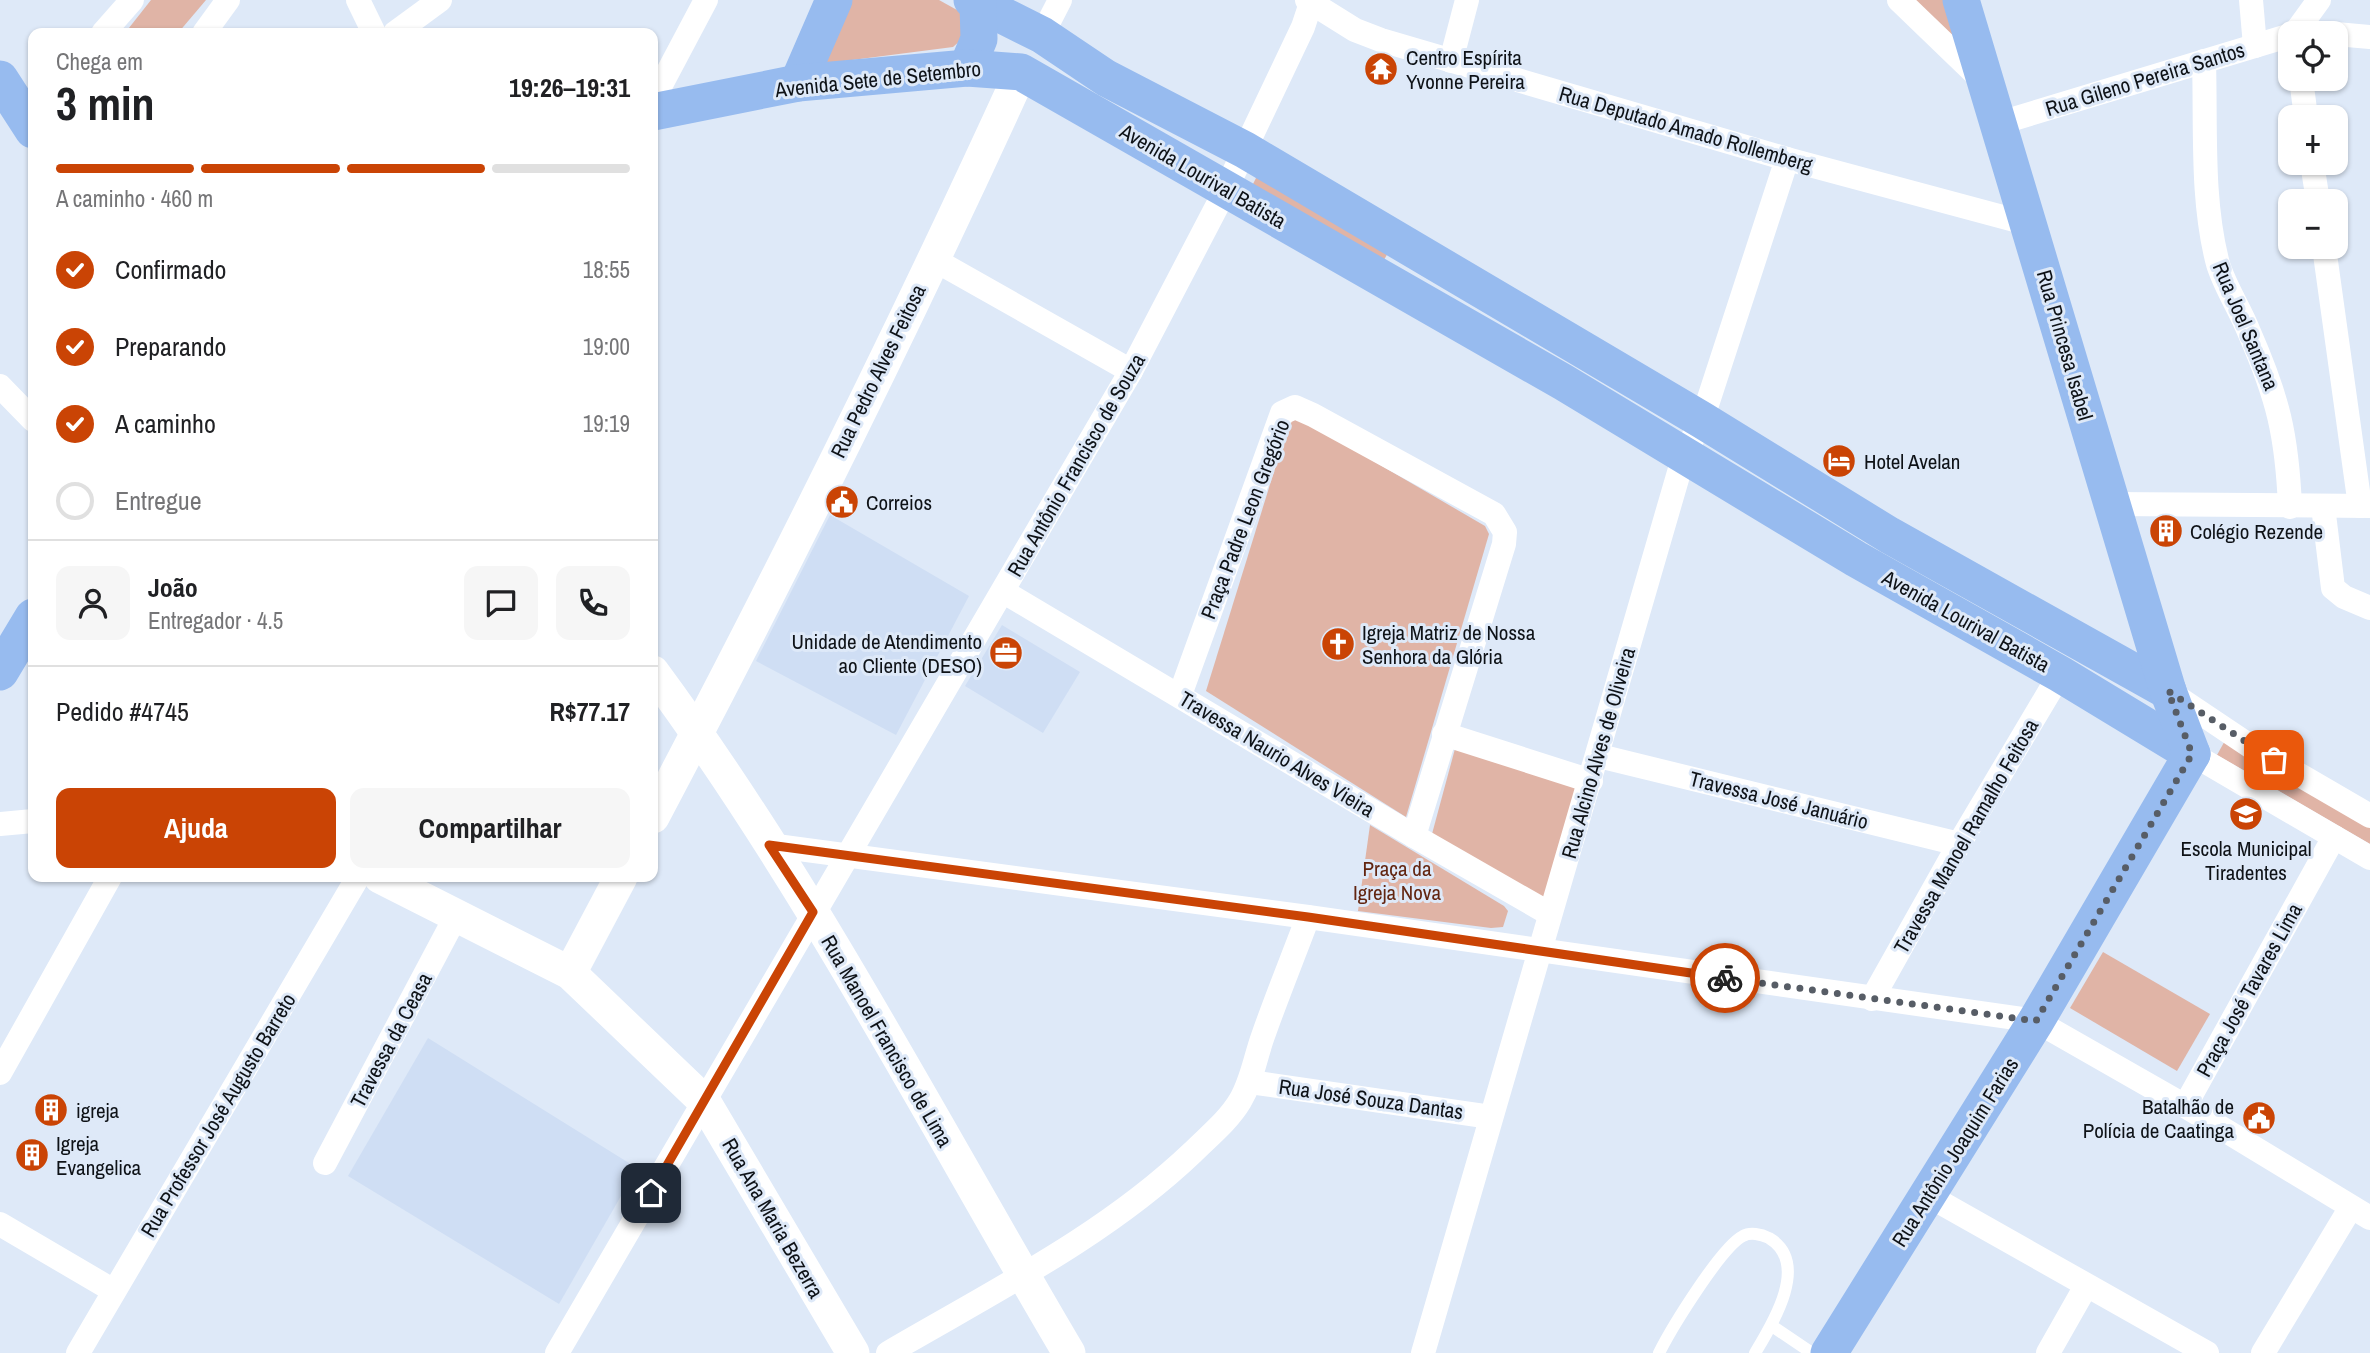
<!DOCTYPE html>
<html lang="pt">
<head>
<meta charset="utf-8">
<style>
	body { margin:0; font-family:"Archivo Narrow",sans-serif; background:#f6f6f6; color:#202124; height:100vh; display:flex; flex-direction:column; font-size:26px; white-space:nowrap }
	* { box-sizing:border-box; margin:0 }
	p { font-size:23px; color:#757577 }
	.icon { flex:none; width:38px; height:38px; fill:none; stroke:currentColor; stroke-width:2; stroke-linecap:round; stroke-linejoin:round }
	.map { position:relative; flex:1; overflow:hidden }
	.details { position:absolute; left:28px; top:28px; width:630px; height:854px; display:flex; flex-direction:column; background:#fff; border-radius:14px; box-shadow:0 2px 5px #0004 }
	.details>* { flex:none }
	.controls { position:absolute; left:2278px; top:21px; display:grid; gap:14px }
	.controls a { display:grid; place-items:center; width:70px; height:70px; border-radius:14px; background:#fff; box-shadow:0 2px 5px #0004; font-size:35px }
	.pin { position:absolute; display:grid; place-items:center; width:60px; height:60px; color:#fff; margin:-30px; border-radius:14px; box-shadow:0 4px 10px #0006 }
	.courier { position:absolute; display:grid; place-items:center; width:70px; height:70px; margin:-35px; border:5px solid #ca4405; border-radius:50%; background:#fff; color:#222; box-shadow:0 2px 9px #0007 }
	.summary em { font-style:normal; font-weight:800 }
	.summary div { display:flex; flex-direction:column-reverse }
	.summary { display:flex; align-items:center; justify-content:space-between; height:119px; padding:0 28px }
	h1 { font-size:46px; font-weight:800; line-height:52px }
	.bar { display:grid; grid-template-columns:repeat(4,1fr); gap:10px 7px; align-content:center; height:84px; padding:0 28px }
	.bar i { height:9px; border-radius:5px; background:#e0e0e0 }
	.bar .active { background:#ca4405 }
	.bar p { grid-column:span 4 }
	.line { display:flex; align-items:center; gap:18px; padding:0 28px; border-top:2px solid #e0e0e0 }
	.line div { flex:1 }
	.round { display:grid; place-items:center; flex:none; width:74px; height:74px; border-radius:14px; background:#f6f6f6 }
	ol { padding:0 28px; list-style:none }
	li { display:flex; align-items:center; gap:21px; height:77px }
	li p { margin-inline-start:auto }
	li .icon { padding:7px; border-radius:50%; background:#ca4405; color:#fff; stroke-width:4 }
	li:last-child { color:#757577 }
	li i { width:38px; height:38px; border:4px solid #e0e0e0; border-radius:50% }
	.action { display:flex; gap:14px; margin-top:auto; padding:14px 28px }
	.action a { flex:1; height:80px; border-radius:14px; background:#ca4405; color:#fff; font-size:28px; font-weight:800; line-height:80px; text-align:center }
	.action a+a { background:#f6f6f6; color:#202124 }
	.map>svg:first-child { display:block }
	.built { fill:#cfdef4 }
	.park { fill:#e0b4a6 }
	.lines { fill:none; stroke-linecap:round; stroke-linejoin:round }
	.lane { stroke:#fff; stroke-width:12 }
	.street { stroke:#fff; stroke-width:24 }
	.secondary { stroke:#fff; stroke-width:33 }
	.primary { stroke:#97bbef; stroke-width:37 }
	.done { stroke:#575d66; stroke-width:7; stroke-dasharray:0 12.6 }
	.route { stroke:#ca4405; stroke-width:9 }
	.labels { text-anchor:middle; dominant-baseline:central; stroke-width:6; stroke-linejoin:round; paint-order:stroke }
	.poi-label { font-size:21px; fill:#0e1217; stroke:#dee9f8; text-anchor:start }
	.street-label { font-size:21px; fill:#0e1217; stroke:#dee9f8 }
	.park-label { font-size:21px; fill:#622510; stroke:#dee9f8 }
</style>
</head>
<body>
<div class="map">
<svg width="2370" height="1353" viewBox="0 0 2370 1353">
	<rect width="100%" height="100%" fill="#dee9f8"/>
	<g class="built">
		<path d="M830,515L969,596L896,735L756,661Z"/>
		<path d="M1002,625L1080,672L1043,733L965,686Z"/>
		<path d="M428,1038L637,1168L559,1304L348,1176Z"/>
	</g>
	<g class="park">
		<path d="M151,0H206L178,33H125Z"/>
		<path d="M842,0H939L966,15L962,39L953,47L821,64Z"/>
		<path d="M1909,0H1950L1961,44Z"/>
		<path d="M1258,174L1389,251L1380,267L1250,190Z"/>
		<path d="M1296,416L1485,526L1489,534L1406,817L1206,691L1290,420Z"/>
		<path d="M2227,737L2370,821V844L2217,755Z"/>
		<path d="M1456,745L1577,785L1544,902L1432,834Z"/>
		<path d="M1370,825L1504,906L1508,911L1503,927L1491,928L1358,911Z"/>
		<path d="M2103,952L2210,1014L2177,1071L2070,1008Z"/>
	</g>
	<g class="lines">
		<g class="lane">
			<path d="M1772,1326L1812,1353"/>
			<path d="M1659,1353C1671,1329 1721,1247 1743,1236C1750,1232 1761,1234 1769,1238C1811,1263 1772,1325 1755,1353"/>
		</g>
		<g class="street">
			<path d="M358,0L374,33"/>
			<path d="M1307,0L1355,30L1381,40L1787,159L2029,224"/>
			<path d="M1899,0L1982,80"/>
			<path d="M2251,0L2255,46"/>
			<path d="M103,33L132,0"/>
			<path d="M204,33L228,0"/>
			<path d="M395,33L440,0"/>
			<path d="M2295,33L2319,0"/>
			<path d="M2336,34L2370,37"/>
			<path d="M1042,35L1060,0"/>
			<path d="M1451,61L1467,0"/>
			<path d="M2204,61C2206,127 2201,200 2218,264C2225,287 2240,309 2249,332C2278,398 2287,435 2290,507"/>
			<path d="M2301,79L2306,117"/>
			<path d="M653,100L706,0"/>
			<path d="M2000,123L2291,35"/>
			<path d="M2312,163L2318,201"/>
			<path d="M2324,247L2360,506"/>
			<path d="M933,259L1131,371"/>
			<path d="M0,386L33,420"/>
			<path d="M2112,504L2370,506"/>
			<path d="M2323,506L2333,588L2344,597L2370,608"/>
			<path d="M1004,592L1414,836L1550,914"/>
			<path d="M2168,691L2250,746L2370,816"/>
			<path d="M1180,695L1282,413L1295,407L1313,415L1494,514L1505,532L1504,544L1414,836"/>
			<path d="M1444,734L1591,781"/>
			<path d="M2192,754L2370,858"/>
			<path d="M1599,756L1959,844"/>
			<path d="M0,824L33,821"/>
			<path d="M769,845L1308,917L2036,1021L2185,1106L2370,1218"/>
			<path d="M1872,999L1959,844L2060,674"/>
			<path d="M0,1073L110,877"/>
			<path d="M1250,1082L1491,1117"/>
			<path d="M2185,1106L2334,837"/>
			<path d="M325,1163L456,916"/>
			<path d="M1929,1196L2207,1353"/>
			<path d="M0,1224L114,1291"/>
			<path d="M78,1353L358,877"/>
			<path d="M557,1353L1131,371L1226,189L1303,27L1312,0"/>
			<path d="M888,1353C992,1292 1105,1236 1193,1152C1209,1136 1228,1121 1240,1101C1252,1081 1255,1058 1263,1036C1277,996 1293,957 1308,917"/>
			<path d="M1423,1353L1684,455L1702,420L1787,159"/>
			<path d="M2048,1353L2086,1286"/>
			<path d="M2263,1353L2351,1207"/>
		</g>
		<g class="secondary">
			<path d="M653,672C811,886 934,1125 1069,1353"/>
			<path d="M653,817C782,573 906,324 1021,72"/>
			<path d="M380,877L570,973L704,1101L853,1353"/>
			<path d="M570,973L621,877"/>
		</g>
		<g class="primary">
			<path d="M972,0L1042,35L1106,78L1245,150L1702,420L1889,535L2168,691"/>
			<path d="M967,68L979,39L978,4"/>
			<path d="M0,79L33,130"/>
			<path d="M798,83L834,0"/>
			<path d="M653,112L798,83L967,68L1021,72L1563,382L1856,559L2060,674L2192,754"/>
			<path d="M0,672L33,617"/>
			<path d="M1829,1353L2036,1021L2192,754L2168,691L1961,0"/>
		</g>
	</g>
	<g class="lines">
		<path class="done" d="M1725,978L2036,1021L2192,754L2168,691L2274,760"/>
		<path class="route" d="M651,1193L813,912L769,845L1308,917L1725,978"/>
	</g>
	<defs>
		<g id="temple-disc" transform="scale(1.75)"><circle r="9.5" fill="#ca4405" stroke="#dee9f8"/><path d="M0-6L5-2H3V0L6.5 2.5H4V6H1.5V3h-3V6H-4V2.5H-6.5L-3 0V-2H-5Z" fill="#fff"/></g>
		<g id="hotel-disc" transform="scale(1.75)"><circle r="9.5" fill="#ca4405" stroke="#dee9f8"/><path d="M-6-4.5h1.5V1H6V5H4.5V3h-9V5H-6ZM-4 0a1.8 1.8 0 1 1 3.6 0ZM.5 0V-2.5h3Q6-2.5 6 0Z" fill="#fff"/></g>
		<g id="civic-disc" transform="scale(1.75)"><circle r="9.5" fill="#ca4405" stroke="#dee9f8"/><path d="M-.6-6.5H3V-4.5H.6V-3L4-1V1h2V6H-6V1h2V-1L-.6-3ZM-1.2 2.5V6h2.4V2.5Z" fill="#fff"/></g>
		<g id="building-disc" transform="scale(1.75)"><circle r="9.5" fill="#ca4405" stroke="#dee9f8"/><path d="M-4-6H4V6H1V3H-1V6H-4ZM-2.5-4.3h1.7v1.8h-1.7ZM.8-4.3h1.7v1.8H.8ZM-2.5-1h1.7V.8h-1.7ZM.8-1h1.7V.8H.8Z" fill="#fff"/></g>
		<g id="church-disc" transform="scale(1.75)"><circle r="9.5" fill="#ca4405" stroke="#dee9f8"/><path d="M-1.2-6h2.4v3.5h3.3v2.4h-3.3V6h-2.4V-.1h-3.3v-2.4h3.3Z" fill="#fff"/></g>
		<g id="office-disc" transform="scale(1.75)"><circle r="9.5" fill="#ca4405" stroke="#dee9f8"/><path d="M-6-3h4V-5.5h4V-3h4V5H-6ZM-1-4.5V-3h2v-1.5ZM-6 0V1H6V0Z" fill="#fff"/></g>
		<g id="school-disc" transform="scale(1.75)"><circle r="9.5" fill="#ca4405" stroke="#dee9f8"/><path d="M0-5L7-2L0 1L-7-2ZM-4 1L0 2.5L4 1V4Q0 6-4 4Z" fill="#fff"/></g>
	</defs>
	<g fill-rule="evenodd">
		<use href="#temple-disc" x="1381" y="69"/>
		<use href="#hotel-disc" x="1839" y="461"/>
		<use href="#civic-disc" x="842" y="502"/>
		<use href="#building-disc" x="2166" y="531"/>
		<use href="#church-disc" x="1338" y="644"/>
		<use href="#office-disc" x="1006" y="653"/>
		<use href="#school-disc" x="2246" y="814"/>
		<use href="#building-disc" x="51" y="1110"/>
		<use href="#civic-disc" x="2259" y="1118"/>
		<use href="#building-disc" x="32" y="1155"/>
	</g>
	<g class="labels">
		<g class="poi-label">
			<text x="1406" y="57">Centro Espírita<tspan x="1406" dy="24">Yvonne Pereira</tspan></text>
			<text x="1864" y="461">Hotel Avelan</text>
			<text x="866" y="502">Correios</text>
			<text x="2190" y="531">Colégio Rezende</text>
			<text x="1362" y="632">Igreja Matriz de Nossa<tspan x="1362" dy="24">Senhora da Glória</tspan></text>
			<text x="982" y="641" text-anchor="end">Unidade de Atendimento<tspan x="982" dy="24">ao Cliente (DESO)</tspan></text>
			<text x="2246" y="848" text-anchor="middle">Escola Municipal<tspan x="2246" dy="24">Tiradentes</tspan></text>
			<text x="2234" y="1106" text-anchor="end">Batalhão de<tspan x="2234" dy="24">Polícia de Caatinga</tspan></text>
			<text x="76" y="1110">igreja</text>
			<text x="56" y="1143">Igreja<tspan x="56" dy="24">Evangelica</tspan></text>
		</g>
		<g class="street-label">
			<text transform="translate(878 79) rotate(-6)">Avenida Sete de Setembro</text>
			<text transform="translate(2145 79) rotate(-17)">Rua Gileno Pereira Santos</text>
			<text transform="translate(1686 129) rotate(16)">Rua Deputado Amado Rollemberg</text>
			<text transform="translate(1203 176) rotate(30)">Avenida Lourival Batista</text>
			<text transform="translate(2246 326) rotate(67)">Rua Joel Santana</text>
			<text transform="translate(2065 345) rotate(74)">Rua Princesa Isabel</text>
			<text transform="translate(878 371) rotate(-64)">Rua Pedro Alves Feitosa</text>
			<text transform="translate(1076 465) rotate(-60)">Rua Antônio Francisco de Souza</text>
			<text transform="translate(1245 519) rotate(-69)">Praça Padre Leon Gregório</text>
			<text transform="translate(1966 621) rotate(29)">Avenida Lourival Batista</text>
			<text transform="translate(1598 753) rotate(-74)">Rua Alcino Alves de Oliveira</text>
			<text transform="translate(1277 754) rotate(31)">Travessa Naurio Alves Vieira</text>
			<text transform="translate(1779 800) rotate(14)">Travessa José Januário</text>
			<text transform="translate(1966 836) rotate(-60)">Travessa Manoel Ramalho Feitosa</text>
			<text transform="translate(2249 990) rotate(-61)">Praça José Tavares Lima</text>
			<text transform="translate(391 1040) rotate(-62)">Travessa da Ceasa</text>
			<text transform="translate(887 1041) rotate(60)">Rua Manoel Francisco de Lima</text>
			<text transform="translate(1371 1099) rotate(8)">Rua José Souza Dantas</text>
			<text transform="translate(218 1115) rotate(-59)">Rua Professor José Augusto Barreto</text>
			<text transform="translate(1955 1152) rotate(-58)">Rua Antônio Joaquim Farias</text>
			<text transform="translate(773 1218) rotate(60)">Rua Ana Maria Bezerra</text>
		</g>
		<g class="park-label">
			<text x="1397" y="868">Praça da<tspan x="1397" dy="24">Igreja Nova</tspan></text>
		</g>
	</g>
</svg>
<div class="controls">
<a><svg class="icon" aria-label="locate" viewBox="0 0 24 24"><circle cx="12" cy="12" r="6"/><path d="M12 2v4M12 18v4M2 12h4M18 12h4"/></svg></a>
<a>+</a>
<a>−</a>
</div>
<div class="pin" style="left:2274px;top:760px;background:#ea580c"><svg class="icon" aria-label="bag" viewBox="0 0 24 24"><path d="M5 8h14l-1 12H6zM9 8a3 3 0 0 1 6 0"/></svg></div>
<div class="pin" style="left:651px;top:1193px;background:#1f2937"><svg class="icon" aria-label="home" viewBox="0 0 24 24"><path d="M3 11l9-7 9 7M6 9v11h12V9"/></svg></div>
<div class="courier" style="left:1725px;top:978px"><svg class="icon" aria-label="bike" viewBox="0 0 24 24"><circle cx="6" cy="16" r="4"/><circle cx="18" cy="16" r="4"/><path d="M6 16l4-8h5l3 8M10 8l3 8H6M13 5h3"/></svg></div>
<section class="details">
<div class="summary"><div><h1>3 min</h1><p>Chega em</p></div><em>19:26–19:31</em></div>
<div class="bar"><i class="active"></i><i class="active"></i><i class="active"></i><i></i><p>A caminho · 460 m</p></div>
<ol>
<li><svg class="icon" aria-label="check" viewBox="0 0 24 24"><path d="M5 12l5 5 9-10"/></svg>Confirmado<p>18:55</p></li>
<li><svg class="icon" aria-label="check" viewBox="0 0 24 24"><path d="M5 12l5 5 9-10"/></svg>Preparando<p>19:00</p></li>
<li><svg class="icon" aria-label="check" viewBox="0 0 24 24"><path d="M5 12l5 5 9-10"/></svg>A caminho<p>19:19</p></li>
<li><i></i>Entregue</li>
</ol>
<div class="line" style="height:126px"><a class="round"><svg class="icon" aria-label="person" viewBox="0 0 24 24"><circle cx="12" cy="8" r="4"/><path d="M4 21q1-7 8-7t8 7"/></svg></a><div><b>João</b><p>Entregador · 4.5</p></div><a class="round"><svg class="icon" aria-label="chat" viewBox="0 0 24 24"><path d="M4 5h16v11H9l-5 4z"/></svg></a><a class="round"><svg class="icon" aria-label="phone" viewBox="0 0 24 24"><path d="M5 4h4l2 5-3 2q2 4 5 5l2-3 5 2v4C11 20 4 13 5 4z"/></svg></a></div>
<div class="line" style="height:91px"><div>Pedido #4745</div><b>R$77.17</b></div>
<div class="action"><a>Ajuda</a><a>Compartilhar</a></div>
</section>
</div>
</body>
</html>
